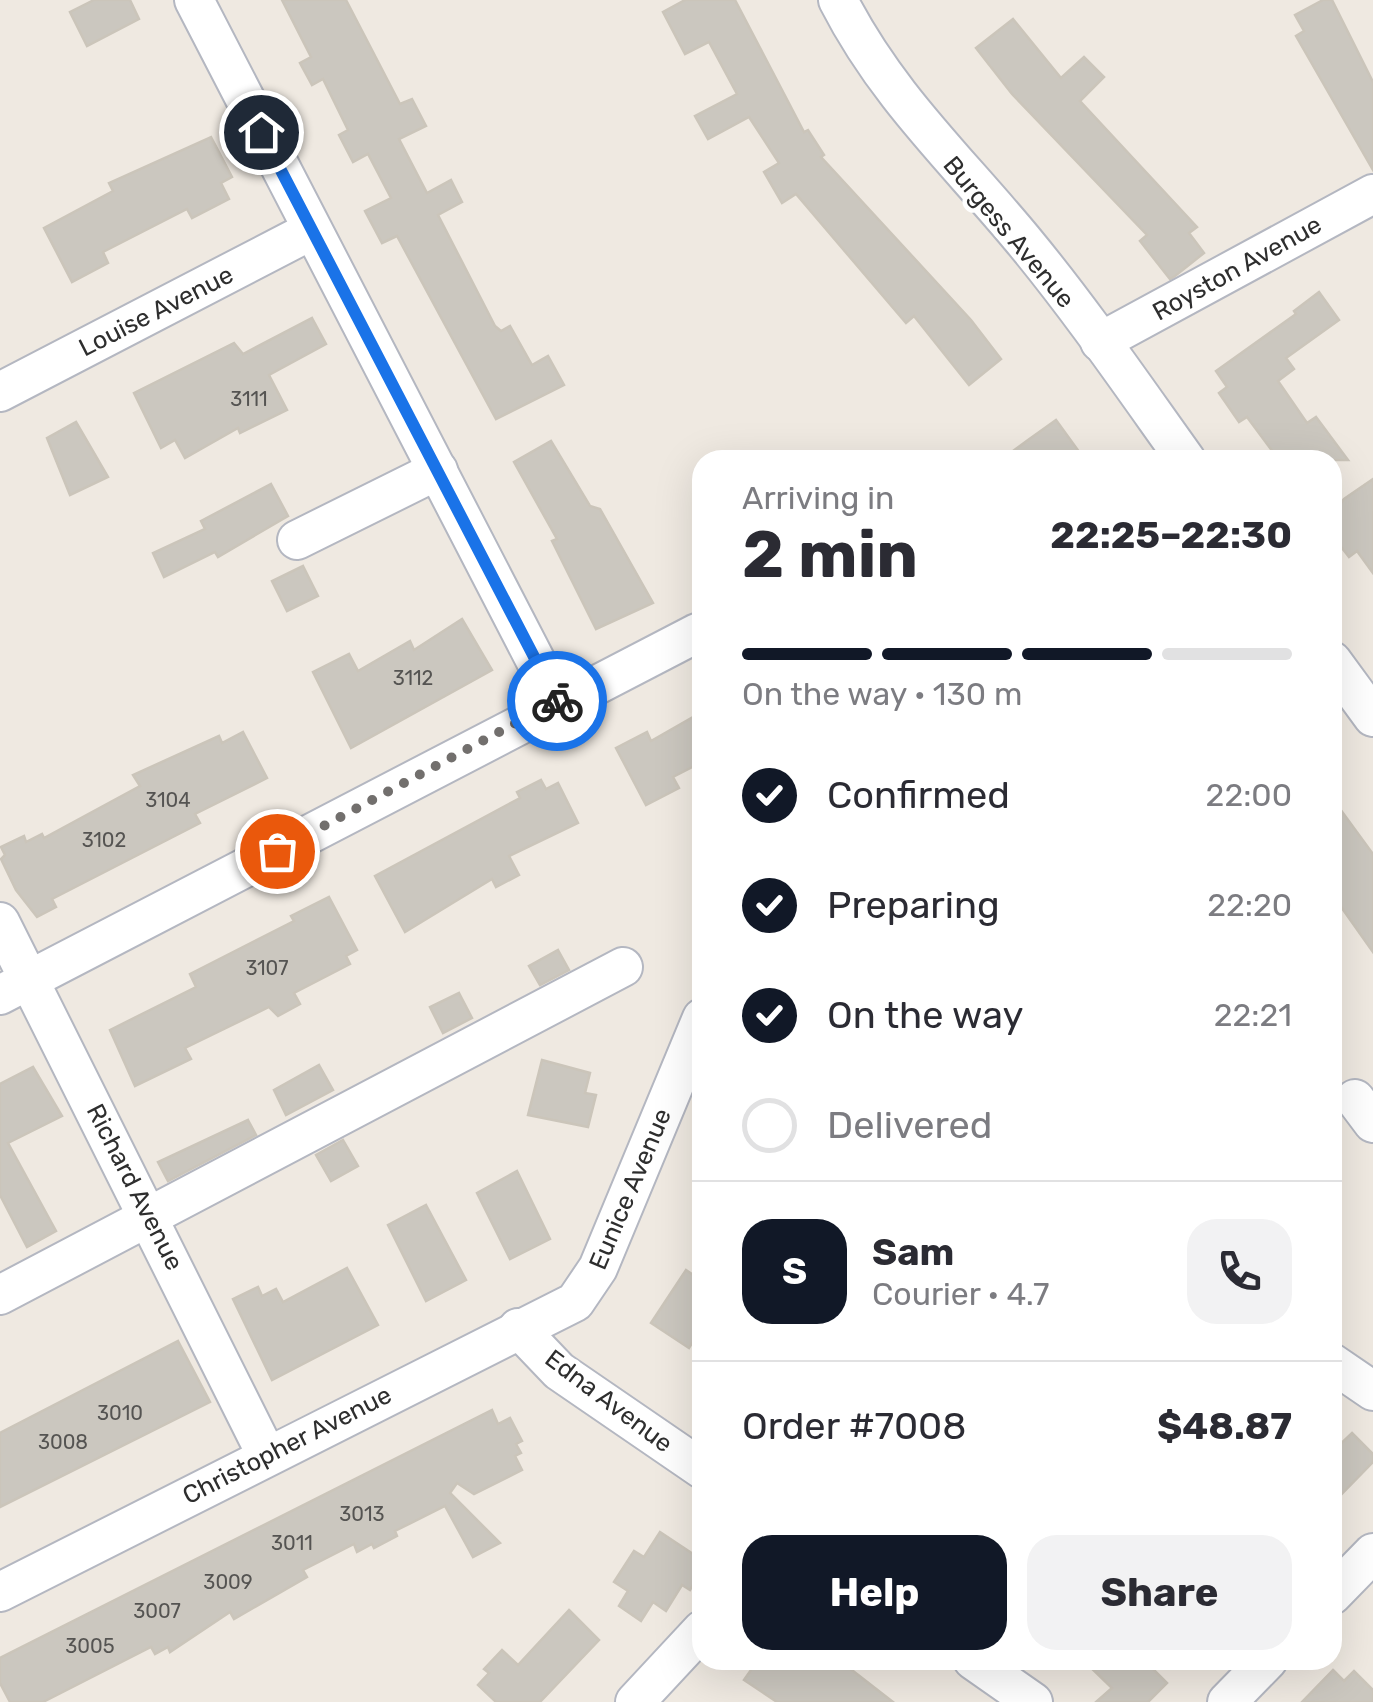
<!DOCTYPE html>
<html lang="en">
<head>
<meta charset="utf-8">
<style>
	body { margin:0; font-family:Rubik,sans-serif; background:#f2f2f3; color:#2b2b33; height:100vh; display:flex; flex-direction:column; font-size:38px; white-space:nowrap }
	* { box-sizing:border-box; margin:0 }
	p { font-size:32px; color:#7c7c81 }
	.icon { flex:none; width:55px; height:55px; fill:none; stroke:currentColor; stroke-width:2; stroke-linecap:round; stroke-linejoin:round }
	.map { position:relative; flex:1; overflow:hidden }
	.panel { position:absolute; left:692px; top:450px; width:650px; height:1220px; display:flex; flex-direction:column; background:#fff; border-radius:30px; box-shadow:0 10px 40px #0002 }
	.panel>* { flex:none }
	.pin { position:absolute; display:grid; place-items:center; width:85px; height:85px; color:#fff; margin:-42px; border:5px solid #fff; border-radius:50%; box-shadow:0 2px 10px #0007 }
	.courier { position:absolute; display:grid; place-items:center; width:100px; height:100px; margin:-50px; border:8px solid #1a73e8; border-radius:50%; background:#fff; color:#222; box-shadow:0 2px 12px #0007 }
	.summary em { font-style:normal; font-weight:700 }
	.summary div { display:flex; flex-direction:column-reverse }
	.summary { display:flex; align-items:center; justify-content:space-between; height:170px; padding:0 50px }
	h1 { font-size:65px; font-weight:700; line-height:75px }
	.bar { display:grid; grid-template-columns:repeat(4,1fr); gap:15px 10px; align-content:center; height:120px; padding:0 50px }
	.bar i { height:12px; border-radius:8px; background:#e1e1e2 }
	.bar .on { background:#111827 }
	.bar p { grid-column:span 4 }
	.line { display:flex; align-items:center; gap:25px; padding:0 50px; border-top:2px solid #e1e1e2 }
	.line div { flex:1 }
	.round { display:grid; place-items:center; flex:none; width:105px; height:105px; border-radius:30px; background:#f2f2f3 }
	ol { padding:0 50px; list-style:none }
	li { display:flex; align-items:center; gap:30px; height:110px }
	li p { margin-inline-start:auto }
	li .icon { padding:10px; border-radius:50%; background:#111827; color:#fff; stroke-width:4 }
	li:last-child { color:#7c7c81 }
	li i { width:55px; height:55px; border:5px solid #e1e1e2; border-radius:50% }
	.primary-button { display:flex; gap:20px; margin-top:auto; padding:20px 50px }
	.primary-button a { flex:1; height:115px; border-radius:30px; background:#111827; color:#fff; font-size:40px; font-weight:700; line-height:115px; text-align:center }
	.primary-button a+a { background:#f2f2f3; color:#2b2b33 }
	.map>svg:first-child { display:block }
	.building { fill:#cbc7bf; stroke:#cbc5ba; stroke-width:2.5 }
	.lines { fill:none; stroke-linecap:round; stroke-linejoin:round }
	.minor-casing { stroke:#b4b7c1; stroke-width:42 }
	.minor { stroke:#fff; stroke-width:38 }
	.done { stroke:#726f6d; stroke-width:10; stroke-dasharray:0 18 }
	.route { stroke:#1a73e8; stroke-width:12 }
	.labels { text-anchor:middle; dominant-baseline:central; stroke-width:9; stroke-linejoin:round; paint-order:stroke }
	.number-label { font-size:20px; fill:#555452 }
	.street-label { font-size:25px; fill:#2e2e2e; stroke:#fff }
</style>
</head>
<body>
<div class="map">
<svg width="1373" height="1702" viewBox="0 0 1373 1702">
	<rect width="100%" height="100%" fill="#efe9e1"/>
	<g class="building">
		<path d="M94,0H130L139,19L87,46L70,12Z"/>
		<path d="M282,0H346L400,104L412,99L426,126L399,139L427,193L451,180L462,202L438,215L495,326L501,331L510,326L532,365L548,356L564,385L496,419L397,236L382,243L365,211L391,198L368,154L353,162L339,135L348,130L323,79L312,85L300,63L311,57Z"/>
		<path d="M685,0H735L804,132L808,130L824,155L821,157L971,320L1001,359L969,385L914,316L906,323L796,194L782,203L764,172L779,163L749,117L708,139L695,116L737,94L709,42L685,54L663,12Z"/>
		<path d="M1323,0H1332L1373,82V170L1296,36L1304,31L1295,15Z"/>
		<path d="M1013,19L1061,78L1084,57L1104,77L1080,101L1197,227L1189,233L1204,253L1175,276L1170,279L1140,241L1147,235L1012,94L976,48Z"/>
		<path d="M211,137L232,177L221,183L229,199L192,218L187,209L103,252L108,263L72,282L44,228L113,191L109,183Z"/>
		<path d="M1319,292L1339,320L1286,358L1294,369L1278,381L1307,423L1316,417L1348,460H1279L1247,417L1239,422L1219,393L1227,387L1216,371L1296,314L1294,311Z"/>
		<path d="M312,318L326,344L269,375L287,410L240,433L238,428L185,458L175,440L161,448L134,393L234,343L243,354Z"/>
		<path d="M1056,420L1085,460H1001L1028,440Z"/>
		<path d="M76,422L108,477L70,495L47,438Z"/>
		<path d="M551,441L590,506L600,509L653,603L596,629L552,541L557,539L514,462Z"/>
		<path d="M1373,479V573L1357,551L1349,557L1332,535V514L1344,499Z"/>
		<path d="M271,484L288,516L218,557L215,552L164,577L153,553L205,529L201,521Z"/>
		<path d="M303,566L318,596L287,611L272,581Z"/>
		<path d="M462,619L492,670L351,748L313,672L349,654L358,671L410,641L414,650Z"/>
		<path d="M702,712V762L673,777L679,788L646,805L616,748L647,732L651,741Z"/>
		<path d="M243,732L267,778L195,814L200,823L52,899L56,907L37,917L16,890L1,859L5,855L1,847L24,836L26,842L42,834L44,838L140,786L133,775L219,736L222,743Z"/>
		<path d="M541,780L546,789L558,783L578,823L509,856L519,875L496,887L492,879L405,932L375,876L520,798L517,792Z"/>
		<path d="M1332,798L1373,854V952L1332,894Z"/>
		<path d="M329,897L357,950L346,956L350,964L294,993L300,1004L278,1016L269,1007L185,1048L191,1059L135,1086L110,1030L196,987L190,974L294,921L291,916Z"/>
		<path d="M558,950L569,970L540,985L529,966Z"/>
		<path d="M459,993L472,1018L443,1033L430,1007Z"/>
		<path d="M542,1060L590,1073L585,1093L596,1095L588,1127L528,1115Z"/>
		<path d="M319,1065L333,1090L286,1115L274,1090Z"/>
		<path d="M33,1067L62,1116L8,1143L56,1231L27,1247L0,1195V1084Z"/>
		<path d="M248,1120L256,1135L168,1181L158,1162Z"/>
		<path d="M343,1140L358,1166L331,1181L316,1155Z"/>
		<path d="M517,1171L550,1239L510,1259L477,1193Z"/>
		<path d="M426,1205L466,1280L426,1301L388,1225Z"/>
		<path d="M347,1268L378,1325L272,1380L233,1299L258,1287L262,1296L276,1289L283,1302Z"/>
		<path d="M686,1270L702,1281V1327L689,1348L651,1323Z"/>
		<path d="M178,1341L210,1402L0,1507V1433Z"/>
		<path d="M492,1410L498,1424L510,1418L522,1441L516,1444L521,1453L515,1456L522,1470L474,1494L457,1483L450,1493L500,1543L473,1557L445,1506L395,1531L397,1536L374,1548L372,1544L357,1552L354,1544L303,1570L307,1577L234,1619L230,1612L170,1652L168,1647L155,1654L151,1647L43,1702H10L0,1683V1658Z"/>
		<path d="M1352,1433L1373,1454V1462L1332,1504V1452Z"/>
		<path d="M660,1532L702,1560V1570L690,1590L682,1585L666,1611L653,1602L641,1621L619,1606L628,1591L614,1582L634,1551L644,1557Z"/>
		<path d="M569,1610L599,1640L540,1702H496L478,1685L489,1673L484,1669L502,1650L518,1665Z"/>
		<path d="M758,1660H839L893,1702H777L744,1680Z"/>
		<path d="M1083,1660H1144L1167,1683L1148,1702H1096L1112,1688Z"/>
		<path d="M1333,1670L1344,1681L1354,1671L1373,1690V1702H1302Z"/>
	</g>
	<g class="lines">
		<g class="minor-casing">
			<g id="minor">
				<path d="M194,0L558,704"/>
				<path d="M838,0C887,96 956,159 1023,240C1081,310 1133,386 1186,460"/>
				<path d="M1100,342L1373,194"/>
				<path d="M0,392L312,230"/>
				<path d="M297,540L438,470"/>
				<path d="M1332,661L1373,717"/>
				<path d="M0,922L266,1454"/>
				<path d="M0,995L697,633"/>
				<path d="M1355,1099L1373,1123"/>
				<path d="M0,1295L623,967"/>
				<path d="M518,1328L559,1371L702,1469"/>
				<path d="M1332,1363L1373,1391"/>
				<path d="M0,1592L575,1302L598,1268L702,1018"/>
				<path d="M1332,1595L1373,1553"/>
				<path d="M973,1660L1033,1702"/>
				<path d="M635,1702L702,1630"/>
				<path d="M1227,1702L1268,1660"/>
			</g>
		</g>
		<use href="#minor" class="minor"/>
	</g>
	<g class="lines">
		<path class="done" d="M277,851L557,701"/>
		<path class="route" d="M261,132L557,701"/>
	</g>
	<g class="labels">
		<g class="number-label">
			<text x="249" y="399">3111</text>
			<text x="413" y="678">3112</text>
			<text x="168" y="800">3104</text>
			<text x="104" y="840">3102</text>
			<text x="267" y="968">3107</text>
			<text x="120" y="1413">3010</text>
			<text x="63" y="1442">3008</text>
			<text x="362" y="1514">3013</text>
			<text x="292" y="1543">3011</text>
			<text x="228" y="1582">3009</text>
			<text x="157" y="1611">3007</text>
			<text x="90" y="1646">3005</text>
		</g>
		<g class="street-label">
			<text transform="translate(1009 232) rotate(50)">Burgess Avenue</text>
			<text transform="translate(1237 268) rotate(-29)">Royston Avenue</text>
			<text transform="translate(156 311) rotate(-27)">Louise Avenue</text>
			<text transform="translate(135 1187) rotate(63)">Richard Avenue</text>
			<text transform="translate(630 1189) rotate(-67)">Eunice Avenue</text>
			<text transform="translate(609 1401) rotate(37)">Edna Avenue</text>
			<text transform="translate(287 1445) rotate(-27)">Christopher Avenue</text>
		</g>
	</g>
</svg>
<div class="pin" style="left:277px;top:851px;background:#ea580c"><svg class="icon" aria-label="bag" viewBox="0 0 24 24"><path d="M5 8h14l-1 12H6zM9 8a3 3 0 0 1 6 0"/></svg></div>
<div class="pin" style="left:261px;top:132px;background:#1f2937"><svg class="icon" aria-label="home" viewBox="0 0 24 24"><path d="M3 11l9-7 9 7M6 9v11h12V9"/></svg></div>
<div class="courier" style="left:557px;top:701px"><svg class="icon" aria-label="bike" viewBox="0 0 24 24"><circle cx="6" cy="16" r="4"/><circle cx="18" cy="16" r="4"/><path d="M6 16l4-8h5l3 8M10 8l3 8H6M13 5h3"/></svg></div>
<section class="panel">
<div class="summary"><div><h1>2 min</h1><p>Arriving in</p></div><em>22:25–22:30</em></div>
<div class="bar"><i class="on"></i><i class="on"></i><i class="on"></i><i></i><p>On the way · 130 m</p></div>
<ol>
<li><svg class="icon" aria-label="check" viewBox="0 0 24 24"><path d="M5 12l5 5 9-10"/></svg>Confirmed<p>22:00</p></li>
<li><svg class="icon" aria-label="check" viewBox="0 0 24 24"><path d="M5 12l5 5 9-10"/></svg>Preparing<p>22:20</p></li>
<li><svg class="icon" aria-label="check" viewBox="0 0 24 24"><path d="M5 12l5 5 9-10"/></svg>On the way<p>22:21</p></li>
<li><i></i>Delivered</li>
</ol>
<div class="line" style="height:180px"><b class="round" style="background:#111827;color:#fff">S</b><div><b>Sam</b><p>Courier · 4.7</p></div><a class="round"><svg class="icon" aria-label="phone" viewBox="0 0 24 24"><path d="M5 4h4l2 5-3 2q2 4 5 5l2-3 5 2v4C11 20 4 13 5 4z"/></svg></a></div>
<div class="line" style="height:130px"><div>Order #7008</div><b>$48.87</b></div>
<div class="primary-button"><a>Help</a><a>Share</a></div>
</section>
</div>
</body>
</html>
